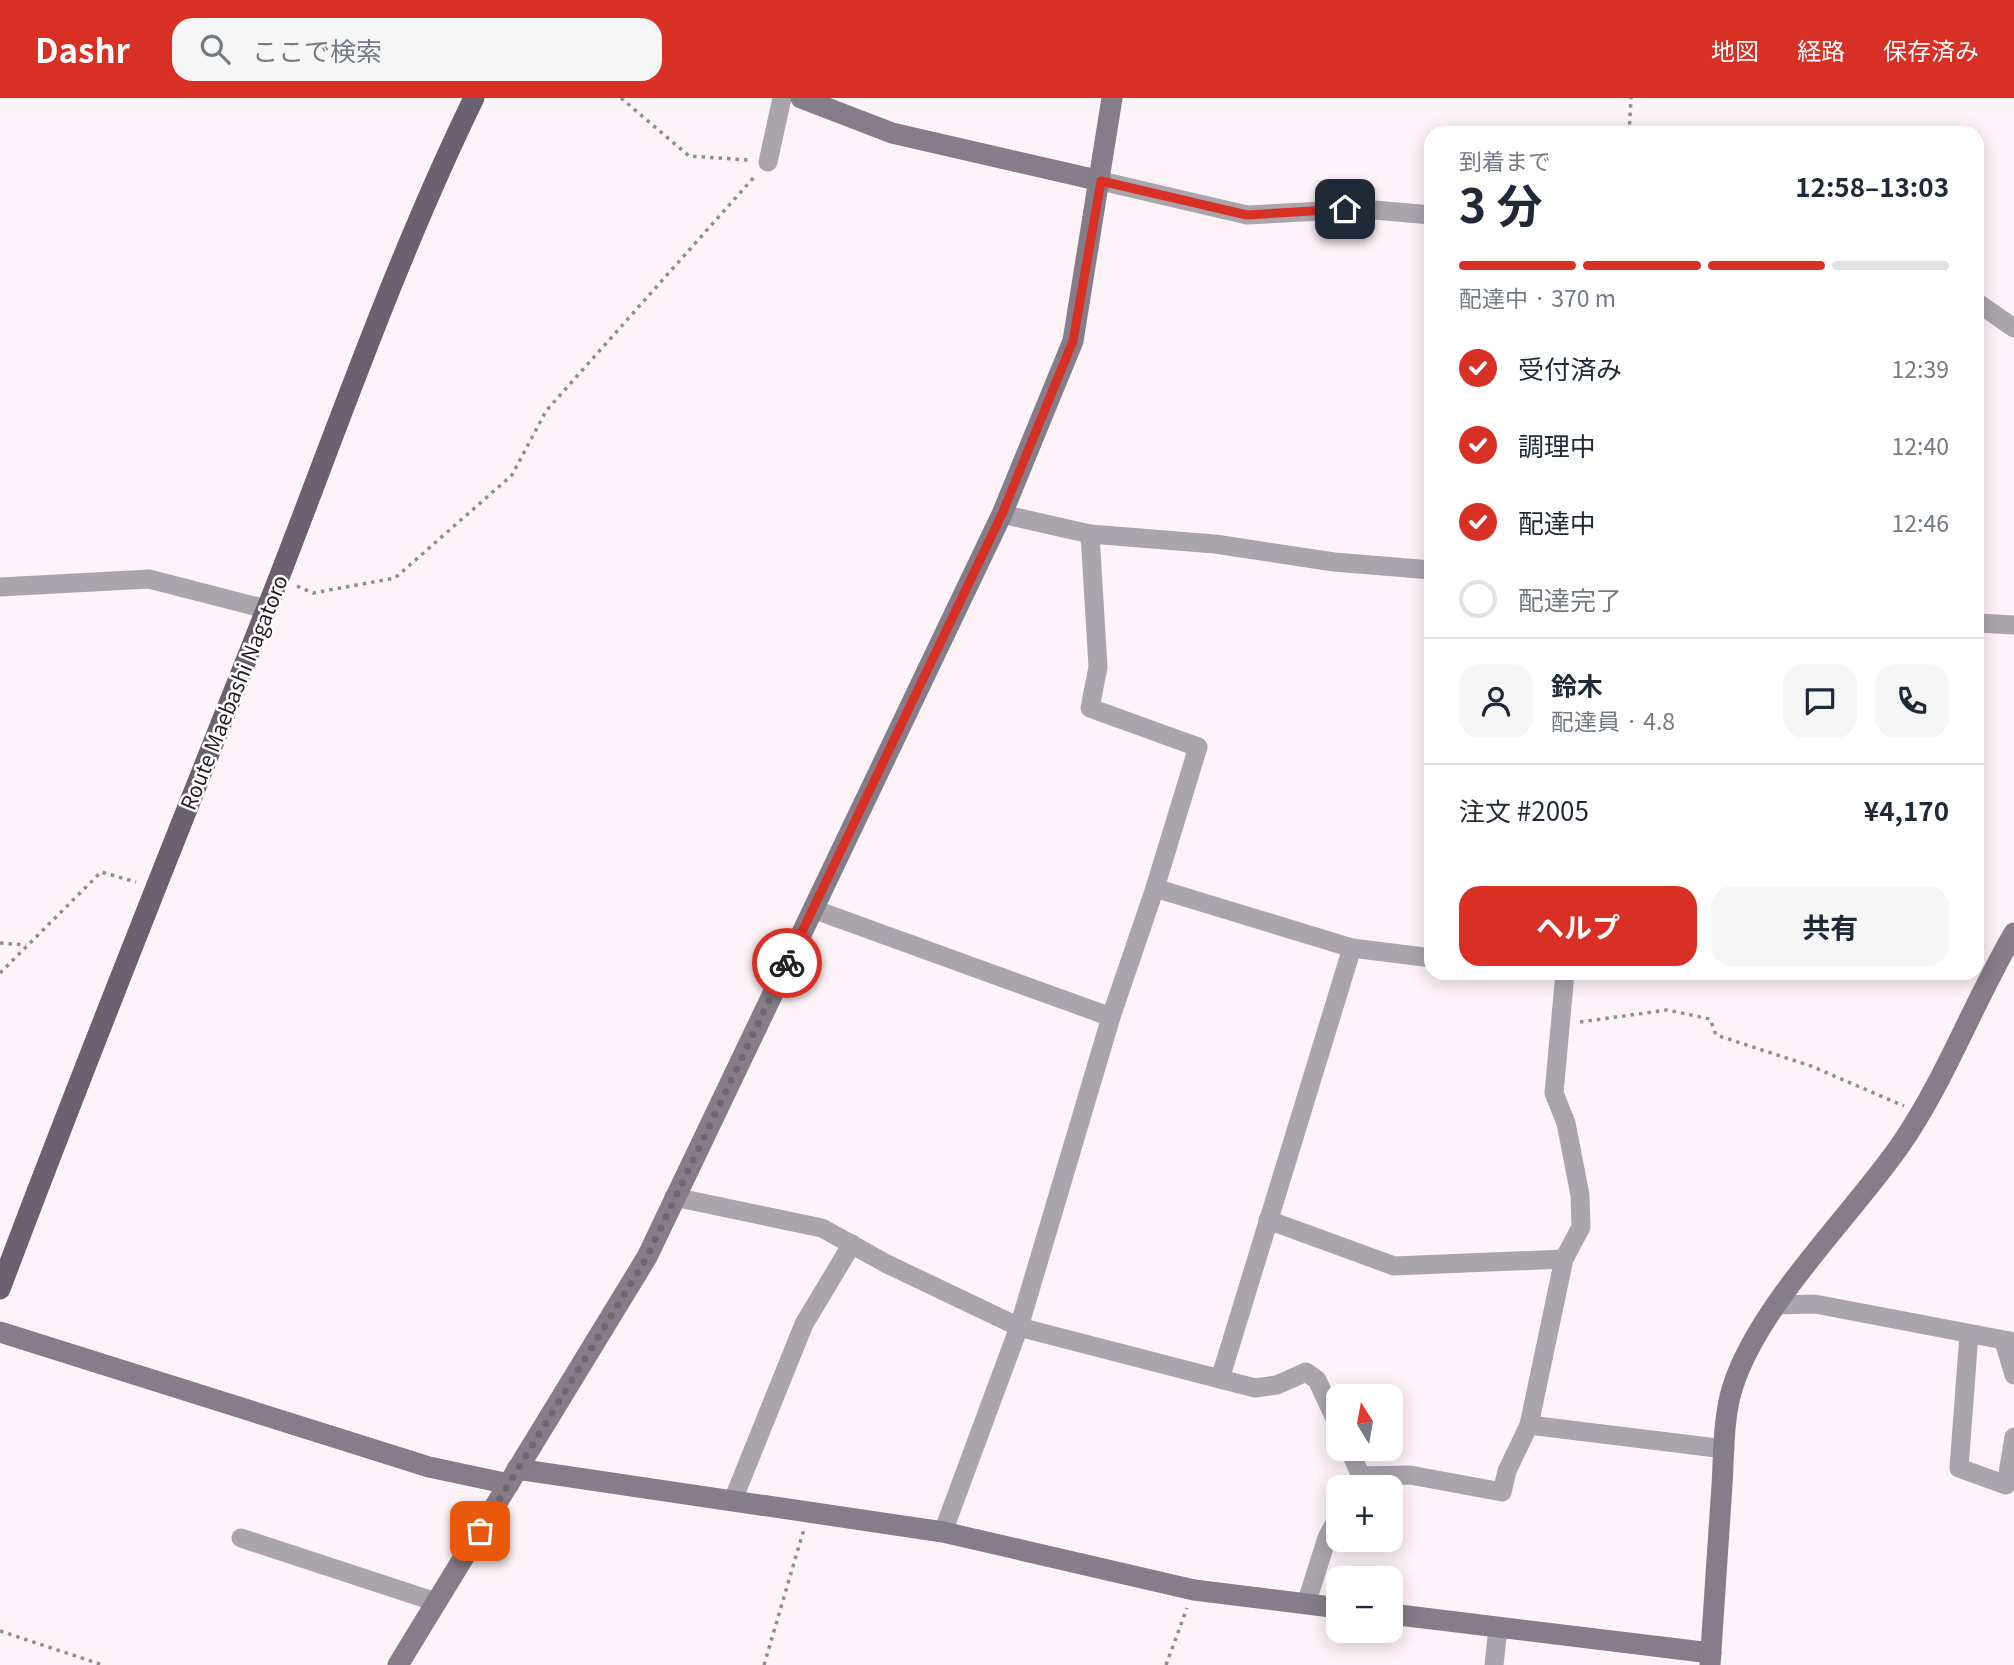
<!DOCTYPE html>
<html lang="ja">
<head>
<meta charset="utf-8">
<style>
	body { margin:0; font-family:Georgia,"Noto Sans JP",serif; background:#f6f6f7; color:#1f2937; height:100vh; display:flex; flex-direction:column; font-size:26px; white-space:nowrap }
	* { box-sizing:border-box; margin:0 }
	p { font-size:23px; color:#747a83 }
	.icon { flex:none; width:38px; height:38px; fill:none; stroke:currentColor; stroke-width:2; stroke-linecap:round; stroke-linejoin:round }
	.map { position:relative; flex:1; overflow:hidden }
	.drawer { position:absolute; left:1424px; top:28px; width:560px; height:854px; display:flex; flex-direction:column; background:#fff; border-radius:21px; box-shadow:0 4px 18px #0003 }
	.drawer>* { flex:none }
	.needle { width:46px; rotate:349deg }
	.buttons { position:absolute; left:1326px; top:1286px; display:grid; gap:14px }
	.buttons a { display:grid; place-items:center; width:77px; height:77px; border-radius:14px; background:#fff; box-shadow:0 4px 18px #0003; font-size:35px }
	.pin { position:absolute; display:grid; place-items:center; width:60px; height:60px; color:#fff; margin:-30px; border-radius:14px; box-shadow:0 4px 10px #0006 }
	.courier { position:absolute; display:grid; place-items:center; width:70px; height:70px; margin:-35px; border:5px solid #d93025; border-radius:50%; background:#fff; color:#222; box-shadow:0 2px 9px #0007 }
	.overview em { font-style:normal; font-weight:700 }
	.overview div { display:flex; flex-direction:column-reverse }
	.overview { display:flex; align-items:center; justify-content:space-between; height:119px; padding:0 35px }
	h1 { font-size:46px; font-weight:700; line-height:52px }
	.bar { display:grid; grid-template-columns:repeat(4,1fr); gap:10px 7px; align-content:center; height:84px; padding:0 35px }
	.bar i { height:9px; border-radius:5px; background:#e0e1e3 }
	.bar .active { background:#d93025 }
	.bar p { grid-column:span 4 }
	.line { display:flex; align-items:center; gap:18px; padding:0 35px; border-top:2px solid #e0e1e3 }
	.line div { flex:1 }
	.round { display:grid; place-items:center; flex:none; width:74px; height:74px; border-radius:21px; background:#f6f6f7 }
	ol { padding:0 35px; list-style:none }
	li { display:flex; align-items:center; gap:21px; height:77px }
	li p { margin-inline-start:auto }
	li .icon { padding:7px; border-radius:50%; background:#d93025; color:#fff; stroke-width:4 }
	li:last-child { color:#747a83 }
	li i { width:38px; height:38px; border:4px solid #e0e1e3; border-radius:50% }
	.primary-button { display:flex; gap:14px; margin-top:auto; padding:14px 35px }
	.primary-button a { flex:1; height:80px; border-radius:21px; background:#d93025; color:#fff; font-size:28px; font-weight:700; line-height:80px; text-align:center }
	.primary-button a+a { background:#f6f6f7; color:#1f2937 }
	header { display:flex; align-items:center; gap:42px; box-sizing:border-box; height:98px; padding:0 35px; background:#d93025; color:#fff }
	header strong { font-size:33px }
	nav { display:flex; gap:38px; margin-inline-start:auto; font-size:24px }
	.search { width:490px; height:63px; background:#f6f6f7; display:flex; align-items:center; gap:18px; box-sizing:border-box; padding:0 24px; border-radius:21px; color:#747a83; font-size:26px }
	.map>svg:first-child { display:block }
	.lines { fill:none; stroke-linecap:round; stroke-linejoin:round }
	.path { stroke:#958c90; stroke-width:3.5; stroke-dasharray:3.5 5; stroke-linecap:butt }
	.street { stroke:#aaa4ad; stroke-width:19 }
	.secondary { stroke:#857d89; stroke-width:21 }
	.primary { stroke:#6b6170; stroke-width:21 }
	.done { stroke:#70676c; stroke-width:7; stroke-dasharray:0 12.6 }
	.route { stroke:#d93025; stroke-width:9 }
	.labels { text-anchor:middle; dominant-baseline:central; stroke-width:5; stroke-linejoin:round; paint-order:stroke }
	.street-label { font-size:21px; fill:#241c20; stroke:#fff }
</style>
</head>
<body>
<header>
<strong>Dashr</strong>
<div class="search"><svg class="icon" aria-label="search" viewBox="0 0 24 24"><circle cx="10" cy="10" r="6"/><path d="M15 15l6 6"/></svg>ここで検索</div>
<nav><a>地図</a><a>経路</a><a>保存済み</a></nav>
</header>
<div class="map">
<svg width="2014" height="1567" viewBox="0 0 2014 1567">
	<rect width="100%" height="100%" fill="#fdf3f8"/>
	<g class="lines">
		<g class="path">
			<path d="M621,0L689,58L748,62"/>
			<path d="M1629,35L1631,0"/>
			<path d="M297,488L313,495L395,480L512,377L546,313L755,78"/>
			<path d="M0,845L26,847"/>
			<path d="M0,875L101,774L136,784"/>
			<path d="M1580,924L1667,912L1710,921L1716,937L1811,968L1904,1008"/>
			<path d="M0,1533L103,1567"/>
			<path d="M764,1567L804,1431"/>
			<path d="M1166,1567L1187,1510"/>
		</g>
		<g class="street">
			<path d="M768,64L782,0"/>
			<path d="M1101,83L1247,117L1362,111L1432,117"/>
			<path d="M1978,205L2014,230"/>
			<path d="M1002,416L1090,436L1215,446L1334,464L1432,472"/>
			<path d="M0,489L149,481L266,511"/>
			<path d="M1978,525L2014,527"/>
			<path d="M1155,790L1352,850L1432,860"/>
			<path d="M813,811L1111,919"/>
			<path d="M674,1099L822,1130L887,1166L1019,1229L1255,1290L1277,1287L1306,1274L1317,1282L1339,1329"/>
			<path d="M1268,1122L1394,1168L1564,1161"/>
			<path d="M1777,1207L1815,1206L2014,1244"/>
			<path d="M1969,1236L1959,1370L2006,1387L2014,1339"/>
			<path d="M2004,1243L2014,1277"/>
			<path d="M1220,1281L1352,850"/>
			<path d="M1529,1327L1725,1351"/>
			<path d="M1349,1351L1361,1378"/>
			<path d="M1351,1390L1361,1378L1410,1377L1502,1394L1507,1373L1529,1327L1564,1161L1581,1129L1580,1097L1566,1025L1554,995L1565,875"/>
			<path d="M733,1402L804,1226L852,1146"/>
			<path d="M943,1434L1019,1229L1111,919L1155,790L1198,649L1090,610L1098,569L1090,436"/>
			<path d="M241,1440L436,1504"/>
			<path d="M1306,1506L1327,1440L1339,1417"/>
			<path d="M1494,1567L1498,1530"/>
		</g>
		<g class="secondary">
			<path d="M801,0L892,35L1101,83"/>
			<path d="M0,1234L429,1369L509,1386"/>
			<path d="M517,1371L943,1434L1194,1492L1339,1510"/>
			<path d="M1391,1516L1711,1555"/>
			<path d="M398,1567L647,1159L1002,416L1073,243L1112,0"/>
			<path d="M1710,1567C1714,1507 1718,1447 1722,1387C1724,1356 1723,1318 1733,1288C1759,1207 1849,1120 1899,1049C1945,983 1973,905 2014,835"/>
		</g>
		<path class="primary" d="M0,1191C90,951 186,715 280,477C342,317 399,154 474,0"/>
	</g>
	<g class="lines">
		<path class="done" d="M480,1433L647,1159L787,865"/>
		<path class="route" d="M787,865L1002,416L1073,243L1101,83L1247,117L1345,111"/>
	</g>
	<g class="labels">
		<g class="street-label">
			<text transform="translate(233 594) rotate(-68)">Route Maebashi Nagatoro</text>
		</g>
	</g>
</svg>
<div class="buttons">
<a><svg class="needle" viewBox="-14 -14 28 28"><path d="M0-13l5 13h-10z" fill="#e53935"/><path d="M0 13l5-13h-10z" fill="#747a83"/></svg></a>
<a>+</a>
<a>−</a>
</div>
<div class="pin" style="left:480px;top:1433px;background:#ea580c"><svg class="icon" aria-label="bag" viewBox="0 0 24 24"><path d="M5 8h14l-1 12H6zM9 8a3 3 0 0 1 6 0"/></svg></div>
<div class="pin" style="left:1345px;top:111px;background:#1f2937"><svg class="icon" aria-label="home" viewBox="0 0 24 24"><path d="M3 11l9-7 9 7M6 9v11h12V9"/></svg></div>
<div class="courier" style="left:787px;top:865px"><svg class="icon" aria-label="bike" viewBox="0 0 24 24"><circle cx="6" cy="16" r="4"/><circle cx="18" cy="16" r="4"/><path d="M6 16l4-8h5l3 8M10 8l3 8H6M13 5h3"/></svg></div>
<section class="drawer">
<div class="overview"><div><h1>3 分</h1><p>到着まで</p></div><em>12:58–13:03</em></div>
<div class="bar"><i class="active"></i><i class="active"></i><i class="active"></i><i></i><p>配達中 · 370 m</p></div>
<ol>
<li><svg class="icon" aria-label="check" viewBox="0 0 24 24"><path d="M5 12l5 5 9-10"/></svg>受付済み<p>12:39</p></li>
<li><svg class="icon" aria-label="check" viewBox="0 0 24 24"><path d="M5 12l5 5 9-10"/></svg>調理中<p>12:40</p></li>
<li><svg class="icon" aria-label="check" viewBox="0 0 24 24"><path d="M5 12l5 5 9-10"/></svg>配達中<p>12:46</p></li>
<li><i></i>配達完了</li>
</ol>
<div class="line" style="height:126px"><a class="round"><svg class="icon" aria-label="person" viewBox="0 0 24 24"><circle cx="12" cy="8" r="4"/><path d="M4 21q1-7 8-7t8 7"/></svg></a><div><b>鈴木</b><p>配達員 · 4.8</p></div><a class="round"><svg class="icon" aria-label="chat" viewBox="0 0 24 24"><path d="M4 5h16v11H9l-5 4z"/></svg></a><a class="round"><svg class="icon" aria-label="phone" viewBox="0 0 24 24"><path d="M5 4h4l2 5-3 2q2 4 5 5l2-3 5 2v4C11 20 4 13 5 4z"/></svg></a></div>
<div class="line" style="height:91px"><div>注文 #2005</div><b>¥4,170</b></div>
<div class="primary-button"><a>ヘルプ</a><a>共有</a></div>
</section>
</div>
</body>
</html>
